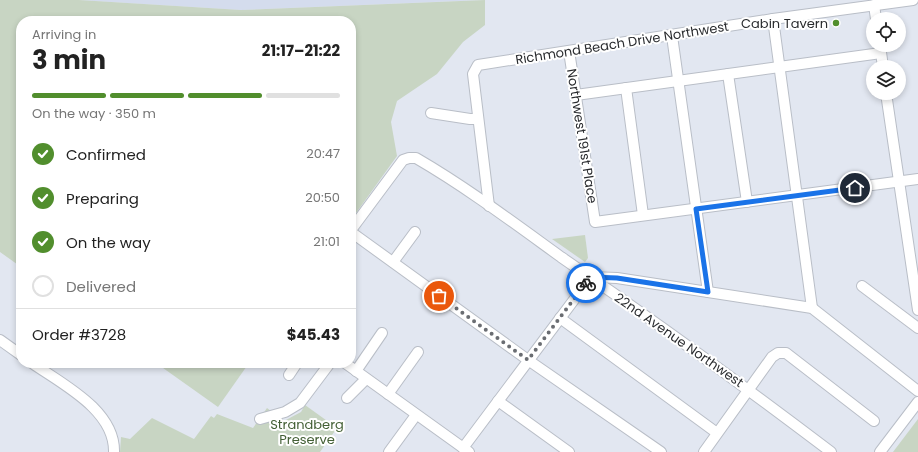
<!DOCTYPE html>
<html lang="en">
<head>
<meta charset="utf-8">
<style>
	body { margin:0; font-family:Poppins,sans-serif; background:#f2f2f2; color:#222; height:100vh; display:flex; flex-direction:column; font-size:15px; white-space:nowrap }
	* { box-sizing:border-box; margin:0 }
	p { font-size:13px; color:#767676 }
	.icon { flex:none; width:22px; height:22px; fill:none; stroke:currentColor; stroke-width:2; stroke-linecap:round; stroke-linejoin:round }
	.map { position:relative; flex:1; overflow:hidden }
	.sheet { position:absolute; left:16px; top:16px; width:340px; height:352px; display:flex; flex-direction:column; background:#fff; border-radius:16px; box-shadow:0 2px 6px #0003 }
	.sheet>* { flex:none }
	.fabs { position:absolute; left:866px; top:12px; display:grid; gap:8px }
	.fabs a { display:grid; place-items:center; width:40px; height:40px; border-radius:50%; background:#fff; box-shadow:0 2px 6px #0003; font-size:20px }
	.pin { position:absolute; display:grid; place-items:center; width:34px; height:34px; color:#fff; margin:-17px; border:2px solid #fff; border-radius:50%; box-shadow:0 1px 4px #0007 }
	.courier { position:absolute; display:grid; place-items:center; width:40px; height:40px; margin:-20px; border:3px solid #1a73e8; border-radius:50%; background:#fff; color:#222; box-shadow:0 1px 5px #0007 }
	.summary em { font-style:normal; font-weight:700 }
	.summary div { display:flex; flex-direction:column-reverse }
	.summary { display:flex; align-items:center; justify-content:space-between; height:68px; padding:0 16px }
	h1 { font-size:26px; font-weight:700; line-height:30px }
	.bar { display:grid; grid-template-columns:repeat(4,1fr); gap:6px 4px; align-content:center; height:48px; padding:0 16px }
	.bar i { height:5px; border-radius:3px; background:#e0e0e0 }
	.bar .current { background:#518e2d }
	.bar p { grid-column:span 4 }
	.line { display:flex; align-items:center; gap:10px; padding:0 16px; border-top:1px solid #e0e0e0 }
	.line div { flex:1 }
	ol { padding:0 16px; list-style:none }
	li { display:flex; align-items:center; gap:12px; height:44px }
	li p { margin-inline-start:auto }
	li .icon { padding:4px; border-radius:50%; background:#518e2d; color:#fff; stroke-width:4 }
	li:last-child { color:#767676 }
	li i { width:22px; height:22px; border:2px solid #e0e0e0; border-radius:50% }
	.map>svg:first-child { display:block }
	.built { fill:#d4dced }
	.green { fill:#c8d5c3 }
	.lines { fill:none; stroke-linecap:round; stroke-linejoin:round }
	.minor-casing { stroke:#b9bec7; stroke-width:12 }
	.minor { stroke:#fff; stroke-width:10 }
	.done { stroke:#6a6d72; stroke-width:4; stroke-dasharray:0 7.2 }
	.route { stroke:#1a73e8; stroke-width:5 }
	.poi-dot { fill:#518e2d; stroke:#fff; stroke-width:1.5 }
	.labels { text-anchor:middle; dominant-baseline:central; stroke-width:4; stroke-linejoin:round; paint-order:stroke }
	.poi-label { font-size:13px; fill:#292b2e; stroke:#fff; text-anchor:end }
	.street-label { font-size:13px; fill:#292b2e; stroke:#fff }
	.park-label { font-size:13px; fill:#446036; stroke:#fff }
</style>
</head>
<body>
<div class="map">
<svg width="918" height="452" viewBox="0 0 918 452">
	<rect width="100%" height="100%" fill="#e2e7f1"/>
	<path class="built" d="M79,0H481L241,10Z"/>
	<g class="green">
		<path d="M0,0H79L241,10L485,0V25L463,42L437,74L397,101L391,122L397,156L351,220V21H21V267L0,252Z"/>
		<path d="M585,235L588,258L585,262L552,239Z"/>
		<path d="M156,363H249L218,407Z"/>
		<path d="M305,405L337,428L320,452H120L121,437L130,439L152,418L194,439L211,416L214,418L217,414L253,428L267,408L284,421L301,412Z"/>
		<path d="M918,419V452H893Z"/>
	</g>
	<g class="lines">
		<g class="minor-casing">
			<g id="minor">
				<path d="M874,5L876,19"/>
				<path d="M773,19L812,308"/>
				<path d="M672,36L708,292"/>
				<path d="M880,45L883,67"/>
				<path d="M569,51L595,222L918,179"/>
				<path d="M728,74L747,202"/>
				<path d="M626,88L643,215"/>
				<path d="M886,93L918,310"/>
				<path d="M576,95L881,53"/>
				<path d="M431,113L470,119H478"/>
				<path d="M489,206L473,74L478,65L773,19L913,0"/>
				<path d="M351,230L403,160L409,158H416C466,187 514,223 561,257C653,320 743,385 831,452"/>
				<path d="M351,232L528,360L661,452"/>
				<path d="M393,262L415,232"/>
				<path d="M862,286L918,328"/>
				<path d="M560,318L717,433"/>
				<path d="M0,340L21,355"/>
				<path d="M32,363C62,384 115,410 114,452"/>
				<path d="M345,363L469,452"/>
				<path d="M356,371L382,333"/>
				<path d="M289,375L297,363"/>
				<path d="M388,394L418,352"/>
				<path d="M347,398L366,379"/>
				<path d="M498,401L569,452"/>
				<path d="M260,419L285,412L300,403L330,363"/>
				<path d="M463,448L591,277L617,278L812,308L918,391"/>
				<path d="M389,452L416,415"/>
				<path d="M704,452L772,357L778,353H786L874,421"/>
				<path d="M880,452L918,402"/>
			</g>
		</g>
		<use href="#minor" class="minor"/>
	</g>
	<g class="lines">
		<path class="done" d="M439,296L528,360L586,283"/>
		<path class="route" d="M586,283L591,277L617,278L708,292L696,209L855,188"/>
	</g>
	<circle class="poi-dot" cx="836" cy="23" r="4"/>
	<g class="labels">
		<g class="poi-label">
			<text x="828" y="23">Cabin Tavern</text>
		</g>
		<g class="street-label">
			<text transform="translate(622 43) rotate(-9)">Richmond Beach Drive Northwest</text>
			<text transform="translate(582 136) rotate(81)">Northwest 191st Place</text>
			<text transform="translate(679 340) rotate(35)">22nd Avenue Northwest</text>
		</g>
		<g class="park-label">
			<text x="307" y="424">Strandberg<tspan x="307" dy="15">Preserve</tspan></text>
		</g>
	</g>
</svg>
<div class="fabs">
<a><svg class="icon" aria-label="locate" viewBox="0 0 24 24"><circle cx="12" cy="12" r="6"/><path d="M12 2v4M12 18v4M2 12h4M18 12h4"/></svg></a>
<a><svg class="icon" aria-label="layers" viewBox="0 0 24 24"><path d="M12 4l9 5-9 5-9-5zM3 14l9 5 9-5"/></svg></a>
</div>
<div class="pin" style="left:439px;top:296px;background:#ea580c"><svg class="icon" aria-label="bag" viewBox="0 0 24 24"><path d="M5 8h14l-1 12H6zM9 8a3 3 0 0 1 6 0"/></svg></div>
<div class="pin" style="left:855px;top:188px;background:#1f2937"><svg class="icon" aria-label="home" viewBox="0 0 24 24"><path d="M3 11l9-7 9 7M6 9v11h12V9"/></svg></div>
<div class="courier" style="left:586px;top:283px"><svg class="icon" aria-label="bike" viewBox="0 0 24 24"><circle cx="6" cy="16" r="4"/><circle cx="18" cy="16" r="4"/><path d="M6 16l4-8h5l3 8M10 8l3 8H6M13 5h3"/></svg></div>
<section class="sheet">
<div class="summary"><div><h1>3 min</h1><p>Arriving in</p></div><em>21:17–21:22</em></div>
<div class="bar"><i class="current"></i><i class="current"></i><i class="current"></i><i></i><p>On the way · 350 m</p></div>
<ol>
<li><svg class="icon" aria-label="check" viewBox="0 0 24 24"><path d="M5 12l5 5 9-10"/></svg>Confirmed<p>20:47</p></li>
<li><svg class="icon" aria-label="check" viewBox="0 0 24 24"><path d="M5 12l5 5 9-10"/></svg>Preparing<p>20:50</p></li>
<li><svg class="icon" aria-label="check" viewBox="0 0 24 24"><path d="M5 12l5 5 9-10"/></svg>On the way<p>21:01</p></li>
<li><i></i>Delivered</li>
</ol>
<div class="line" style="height:52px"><div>Order #3728</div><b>$45.43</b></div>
</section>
</div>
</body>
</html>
